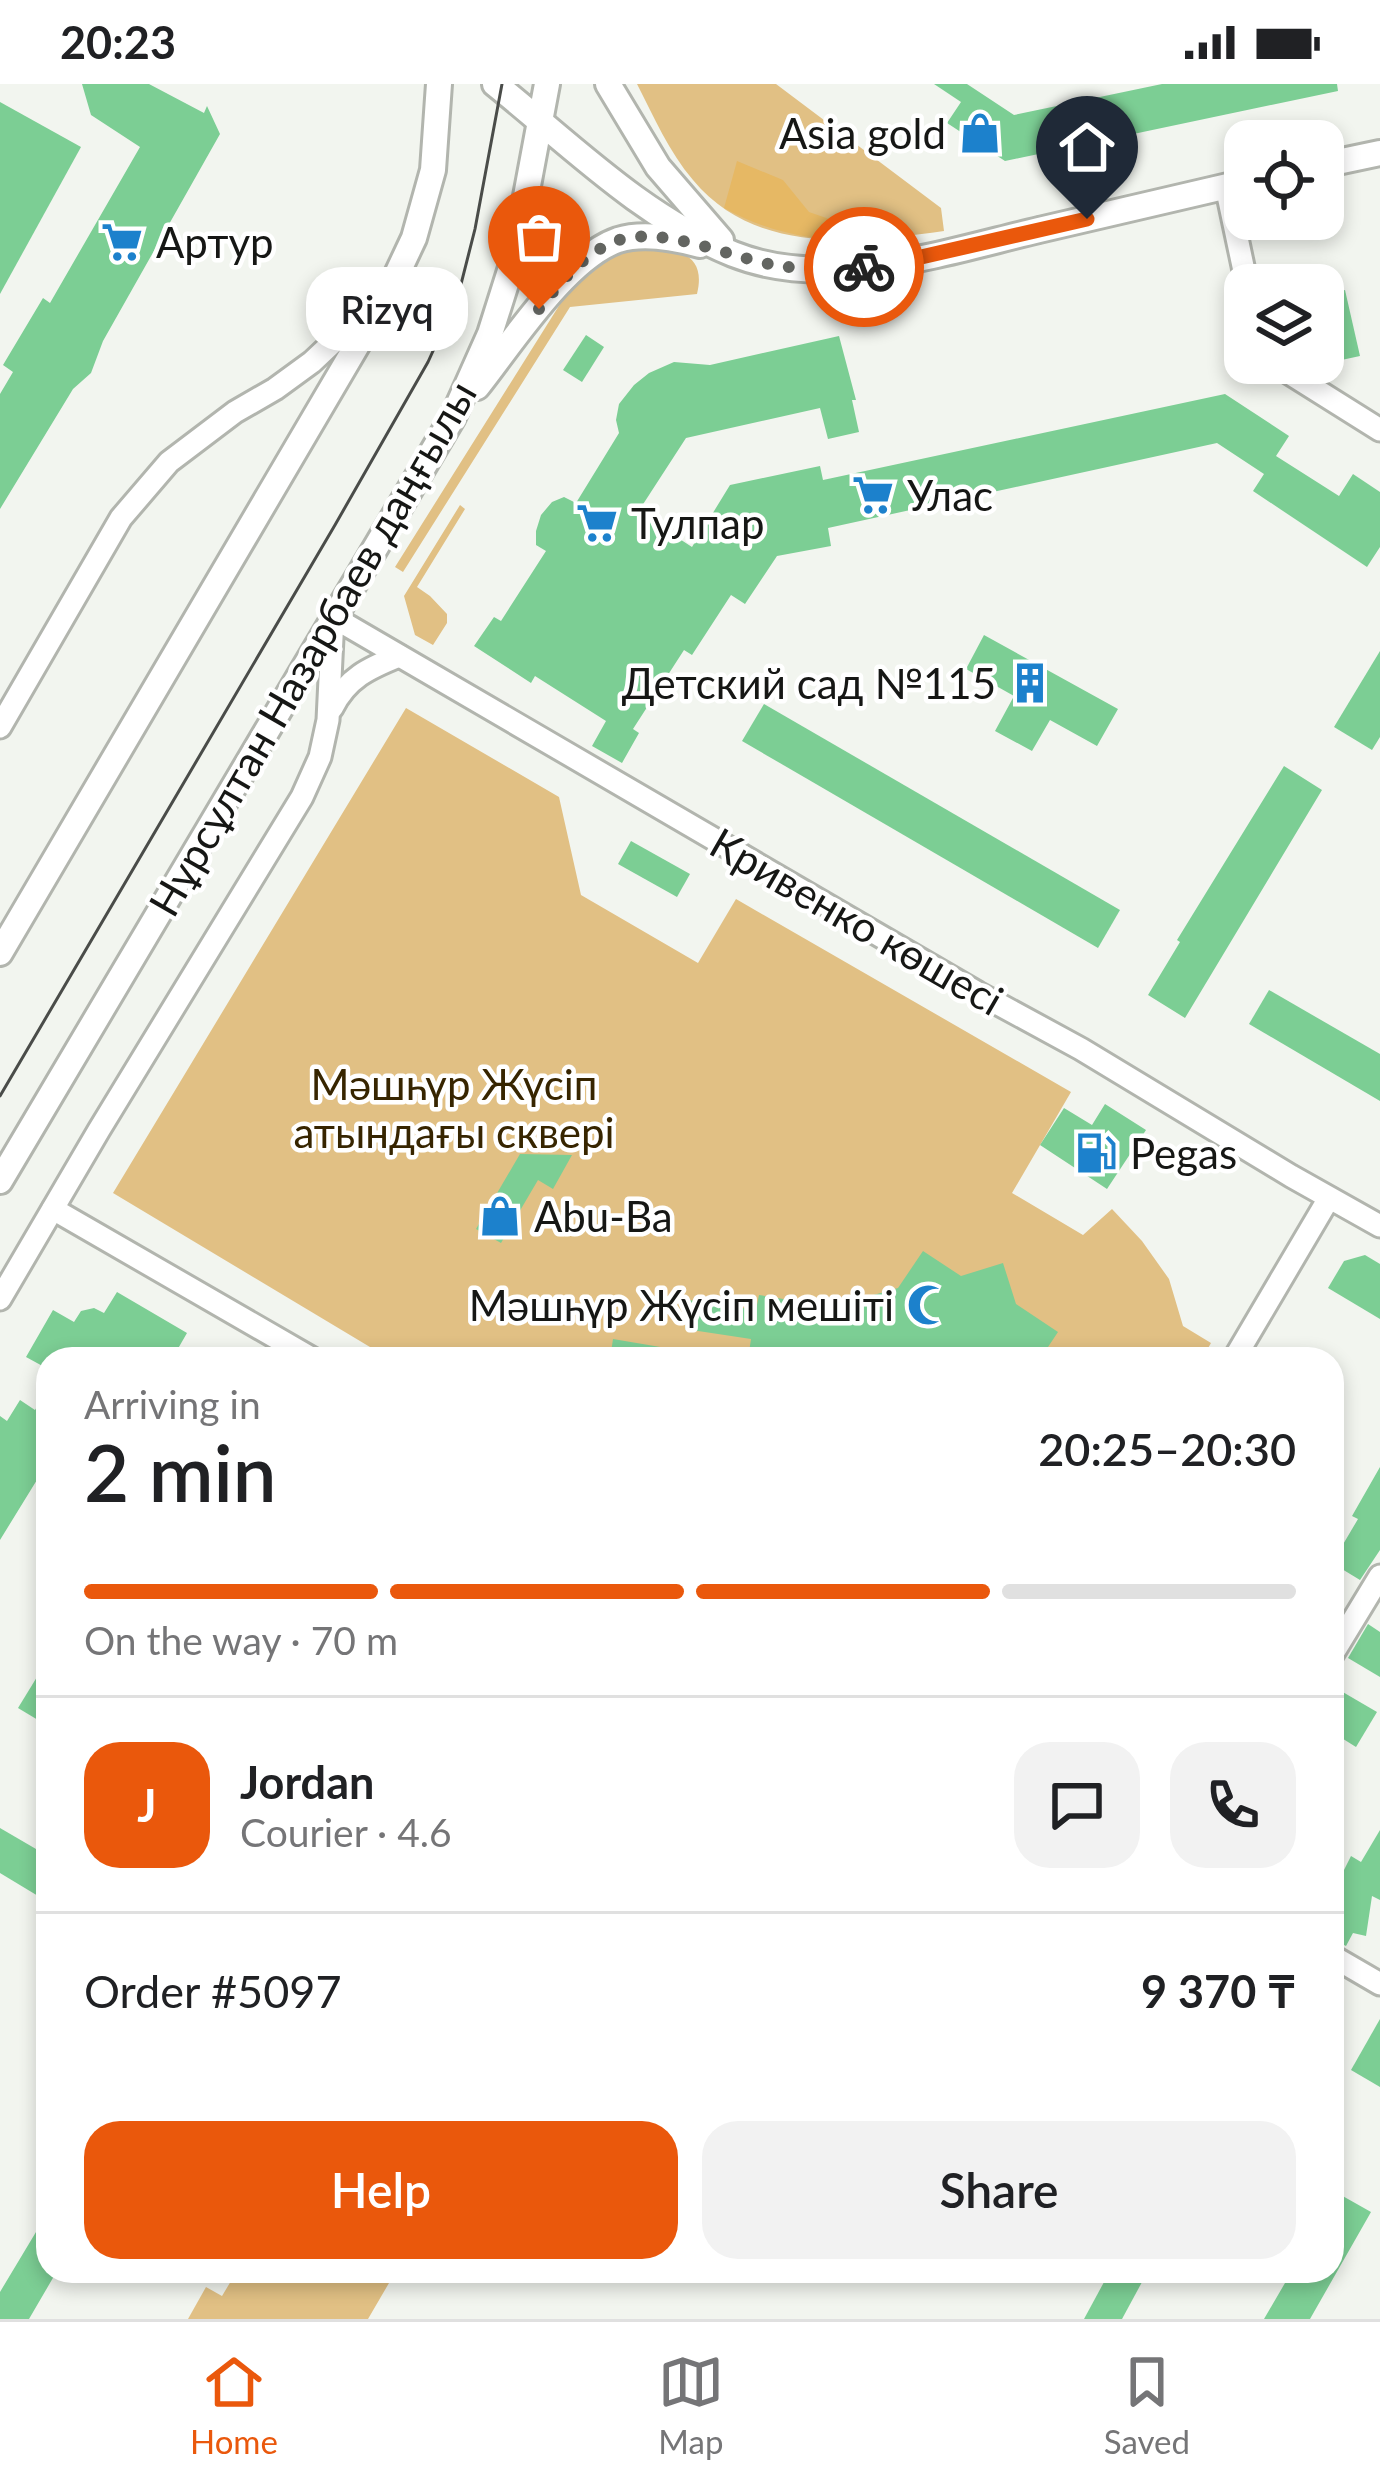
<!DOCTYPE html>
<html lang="en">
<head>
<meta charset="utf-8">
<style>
	body { margin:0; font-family:Lato,sans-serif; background:#f2f2f2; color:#202124; height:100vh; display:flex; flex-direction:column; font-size:45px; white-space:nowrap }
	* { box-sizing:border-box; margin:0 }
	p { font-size:39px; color:#757577 }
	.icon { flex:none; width:66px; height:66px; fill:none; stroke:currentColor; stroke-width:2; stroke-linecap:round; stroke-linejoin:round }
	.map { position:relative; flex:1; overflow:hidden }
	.details { position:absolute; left:36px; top:1263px; width:1308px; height:936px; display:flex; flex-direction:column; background:#fff; border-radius:36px; box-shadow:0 6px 18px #0003 }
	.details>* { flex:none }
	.tools { position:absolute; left:1224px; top:36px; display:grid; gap:24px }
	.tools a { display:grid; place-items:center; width:120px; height:120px; border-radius:24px; background:#fff; box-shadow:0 6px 18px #0003; font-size:60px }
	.pin { position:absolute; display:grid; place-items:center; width:102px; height:102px; color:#fff; margin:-123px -51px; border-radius:50% 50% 50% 0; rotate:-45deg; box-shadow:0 0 12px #0007 }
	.pin .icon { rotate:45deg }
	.courier { position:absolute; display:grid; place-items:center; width:120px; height:120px; margin:-60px; border:9px solid #ea580c; border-radius:50%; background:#fff; color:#222; box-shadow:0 3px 15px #0007 }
	.bubble { position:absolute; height:84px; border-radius:36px; background:#fff; box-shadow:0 6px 18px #0003; font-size:39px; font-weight:600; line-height:84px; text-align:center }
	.headline em { font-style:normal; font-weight:600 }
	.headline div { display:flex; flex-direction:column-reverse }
	.headline { display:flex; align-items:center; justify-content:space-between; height:204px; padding:0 48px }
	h1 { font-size:78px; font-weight:600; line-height:90px }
	.bar { display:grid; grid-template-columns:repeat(4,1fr); gap:18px 12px; align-content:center; height:144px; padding:0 48px }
	.bar i { height:15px; border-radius:9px; background:#e0e0e0 }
	.bar .current { background:#ea580c }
	.bar p { grid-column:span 4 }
	.line { display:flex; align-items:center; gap:30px; padding:0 48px; border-top:3px solid #e0e0e0 }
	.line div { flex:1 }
	.round { display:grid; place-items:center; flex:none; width:126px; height:126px; border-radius:36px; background:#f2f2f2 }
	.cta { display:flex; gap:24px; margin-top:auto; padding:24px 48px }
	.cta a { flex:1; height:138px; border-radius:36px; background:#ea580c; color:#fff; font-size:48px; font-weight:600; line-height:138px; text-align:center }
	.cta a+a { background:#f2f2f2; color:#202124 }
	.status { display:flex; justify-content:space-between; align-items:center; height:84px; padding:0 60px; background:#fff; direction:ltr }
	.status svg { height:33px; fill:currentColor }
	.dock { display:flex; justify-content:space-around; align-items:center; height:168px; border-top:3px solid #e0e0e0; background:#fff; font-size:33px; color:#757577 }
	.dock a { display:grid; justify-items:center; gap:6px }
	.dock .current { color:#ea580c }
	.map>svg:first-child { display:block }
	.green { fill:#e1c084 }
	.forest { fill:#e6b864 }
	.building { fill:#7cce94 }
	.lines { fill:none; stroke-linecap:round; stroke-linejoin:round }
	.minor-casing { stroke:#b2b5ae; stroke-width:27 }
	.major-casing { stroke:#b2b5ae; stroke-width:30 }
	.minor { stroke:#fff; stroke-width:21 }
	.major { stroke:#fff; stroke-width:24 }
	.tram { stroke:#4a4c49; stroke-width:3 }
	.done { stroke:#636561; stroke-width:12; stroke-dasharray:0 21.6 }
	.route { stroke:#ea580c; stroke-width:15 }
	.labels { text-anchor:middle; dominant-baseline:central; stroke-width:9; stroke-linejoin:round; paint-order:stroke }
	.poi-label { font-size:42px; fill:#161715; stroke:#fff; text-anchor:start }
	.street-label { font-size:42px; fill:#161715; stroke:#fff }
	.park-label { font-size:42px; fill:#372500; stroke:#fff }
</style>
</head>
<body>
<div class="status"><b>20:23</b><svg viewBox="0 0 49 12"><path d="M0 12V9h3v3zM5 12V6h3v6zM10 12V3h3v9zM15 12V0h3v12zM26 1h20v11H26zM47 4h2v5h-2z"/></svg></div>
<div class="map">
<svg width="1380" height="2235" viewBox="0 0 1380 2235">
	<rect width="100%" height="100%" fill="#f2f5ef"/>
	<g class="green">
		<path d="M637,0H776L941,124L944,147C858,159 755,171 693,96C669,68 654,33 637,0Z"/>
		<path d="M629,164C662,164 709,161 697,210L570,223L403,488L395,483L572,201L594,181Z"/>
		<path d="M460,421L465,425L417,503L430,512L447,530V539L433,561L415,551L404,512Z"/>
		<path d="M406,624L559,713L581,811L698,879L736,815L1071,1008L1012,1109L1083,1151L1112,1125L1142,1157L1169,1195L1183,1242L1211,1259L1202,1275H390L113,1109Z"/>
		<path d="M237,2187H396L368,2235H188L206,2203L222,2212Z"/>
	</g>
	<path class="forest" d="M737,77L783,96L809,128L887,155C828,159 776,153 724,124Z"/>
	<g class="building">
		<path d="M82,0H149L204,29L207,22L220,50L103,257L91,289L73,305L0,425V310L13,288L3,281L43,214L50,219L140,63L91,31Z"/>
		<path d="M934,0H967L1014,31L1162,0H1337L1338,7L1005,77L947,39L961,18Z"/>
		<path d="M0,18L81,63L0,210Z"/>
		<path d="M1345,206L1360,272L1323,280V211Z"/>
		<path d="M586,251L604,263L582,298L563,286Z"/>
		<path d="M839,252L856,316H852L859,348L828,355L820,324L686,354L638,428L692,463L730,401L820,382L823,396L1225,310L1289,352L1276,372L1339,412L1353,390L1380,408V463L1367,483L1253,407L1264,390L1217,359L828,444L831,462L777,472L745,520L731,511L692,571L684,566L633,645L639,649L622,679L592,662L606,637L535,592L531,599L474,562L494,533L501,537L546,467L536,461V447L541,431L552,418L564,413L576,419L619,349L616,336L619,320L634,301L649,289L674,278L710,281Z"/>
		<path d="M984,551L1118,625L1097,662L1050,636L1032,667L995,647L1014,612L966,585Z"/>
		<path d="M1380,567V653L1372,666L1334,643Z"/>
		<path d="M764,620L1120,826L1098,864L742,657Z"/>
		<path d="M1284,682L1322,706L1185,934L1148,911L1180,858L1177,856Z"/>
		<path d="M631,757L690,790L677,813L618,780Z"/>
		<path d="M1269,906L1380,970V1017L1249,940Z"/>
		<path d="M1105,1020L1146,1046L1107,1105L1040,1061L1064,1024L1092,1041Z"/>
		<path d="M520,1070L572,1071L553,1105L538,1096L501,1159L476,1145Z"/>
		<path d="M923,1167L961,1192L1003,1179L1016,1220L1058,1248L1040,1275H748L751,1255L685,1245L689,1216L756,1226L759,1211L832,1223L898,1204Z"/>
		<path d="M1365,1171L1380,1180V1235L1328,1204L1344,1177Z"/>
		<path d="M117,1208L187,1249L172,1275H48V1285L26,1273L53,1226L74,1238L81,1227L94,1224L104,1229Z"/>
		<path d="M613,1255L678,1266L677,1275H610Z"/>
		<path d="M48,1305V1378L0,1456V1332L7,1337L20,1316L35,1326Z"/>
		<path d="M1380,1383V1466L1360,1496L1332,1479L1358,1435L1352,1432Z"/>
		<path d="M1368,1540L1380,1548V1593L1348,1574Z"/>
		<path d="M48,1575V1642L18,1624Z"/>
		<path d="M1341,1607L1377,1628L1356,1663L1332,1648V1622Z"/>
		<path d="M0,1744L48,1772V1818L0,1789Z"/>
		<path d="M1380,1746V1816L1372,1812L1366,1852L1353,1849L1346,1862L1332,1855V1810L1351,1772L1361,1778Z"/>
		<path d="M1380,1935V2003L1351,1986Z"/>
		<path d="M1332,2106L1371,2128L1310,2235H1264L1292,2187H1332Z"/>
		<path d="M48,2128V2187H57L29,2235H0V2208Z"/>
		<path d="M1110,2187H1148L1122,2235H1084Z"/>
	</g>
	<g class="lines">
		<g class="minor-casing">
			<g id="minor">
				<path d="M1226,102L1247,201"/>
				<path d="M1279,279L1286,287L1380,346"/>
				<path d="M332,624C347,594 369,584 399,572"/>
				<path d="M0,643L121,434L169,378L235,328L275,305L312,278L380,214"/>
				<path d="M53,1125L313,1275"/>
				<path d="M0,1215L99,1046L302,713L320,673L328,636L333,533L978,909L1081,965L1291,1092L1380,1142"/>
				<path d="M1234,1275L1329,1114"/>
				<path d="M1332,1571L1380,1492"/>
				<path d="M1332,1872L1380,1900"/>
			</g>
		</g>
		<g class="major-casing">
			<g id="major">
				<path d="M495,0C571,61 642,133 733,170C828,208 945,168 1039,146C1108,130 1177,114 1245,98"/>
				<path d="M608,0L658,83L721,156"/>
				<path d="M1323,81L1380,69"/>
				<path d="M477,303C512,259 566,174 618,156C643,148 675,154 700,161"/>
				<path d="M0,869L390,205L414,154L433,86L439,0"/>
				<path d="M0,1097L453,333L490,250L515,171L547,0"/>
			</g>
		</g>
		<use href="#minor" class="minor"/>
		<use href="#major" class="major"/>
		<path class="tram" d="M0,1012L335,441L428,278L458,212L475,145L502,0"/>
	</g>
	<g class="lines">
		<path class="done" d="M539,225C561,198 583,170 616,157C661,140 733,175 780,182C808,186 836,186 864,183"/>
		<path class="route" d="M864,183L895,179L1087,135"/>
	</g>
	<defs>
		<g id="shop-bare" transform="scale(3.24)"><path d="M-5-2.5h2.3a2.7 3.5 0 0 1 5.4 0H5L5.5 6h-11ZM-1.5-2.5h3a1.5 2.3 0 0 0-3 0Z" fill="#1c81cc" stroke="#fff" stroke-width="2.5" paint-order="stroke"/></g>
		<g id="supermarket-bare" transform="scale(3.24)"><path d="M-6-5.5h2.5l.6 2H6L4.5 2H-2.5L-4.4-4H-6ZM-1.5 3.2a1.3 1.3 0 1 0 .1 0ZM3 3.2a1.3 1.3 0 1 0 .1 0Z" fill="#1c81cc" stroke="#fff" stroke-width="2.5" paint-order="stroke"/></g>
		<g id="building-bare" transform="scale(3.24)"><path d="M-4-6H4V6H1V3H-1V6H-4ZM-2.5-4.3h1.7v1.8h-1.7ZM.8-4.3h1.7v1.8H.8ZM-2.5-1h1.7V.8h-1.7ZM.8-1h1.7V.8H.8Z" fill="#1c81cc" stroke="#fff" stroke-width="2.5" paint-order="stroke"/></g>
		<g id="fuel-bare" transform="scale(3.24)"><path d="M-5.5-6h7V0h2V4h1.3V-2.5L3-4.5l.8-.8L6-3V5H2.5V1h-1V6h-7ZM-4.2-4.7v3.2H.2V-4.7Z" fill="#1c81cc" stroke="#fff" stroke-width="2.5" paint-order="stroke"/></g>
		<g id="mosque-bare" transform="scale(3.24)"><path d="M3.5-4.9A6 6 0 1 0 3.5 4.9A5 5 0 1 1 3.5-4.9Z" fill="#1c81cc" stroke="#fff" stroke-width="2.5" paint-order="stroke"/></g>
	</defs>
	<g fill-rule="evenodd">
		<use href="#shop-bare" x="980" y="49"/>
		<use href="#supermarket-bare" x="122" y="158"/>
		<use href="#supermarket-bare" x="873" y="411"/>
		<use href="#supermarket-bare" x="597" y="439"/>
		<use href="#building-bare" x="1030" y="599"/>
		<use href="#fuel-bare" x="1096" y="1069"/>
		<use href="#shop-bare" x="500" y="1132"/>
		<use href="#mosque-bare" x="928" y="1221"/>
	</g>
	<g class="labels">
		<g class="poi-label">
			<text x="946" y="49" text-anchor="end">Asia gold</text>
			<text x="156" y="158">Артур</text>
			<text x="907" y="411">Улас</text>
			<text x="631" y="439">Тулпар</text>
			<text x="996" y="599" text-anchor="end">Детский сад №115</text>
			<text x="1130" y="1069">Pegas</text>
			<text x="534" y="1132">Abu-Ba</text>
			<text x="894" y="1221" text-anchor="end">Мәшһүр Жүсіп мешіті</text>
		</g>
		<g class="street-label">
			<text transform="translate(312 564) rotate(-60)">Нұрсұлтан Назарбаев даңғылы</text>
			<text transform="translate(857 837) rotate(30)">Кривенко көшесі</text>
		</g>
		<g class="park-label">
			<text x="454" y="1000">Мәшһүр Жүсіп<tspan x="454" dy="48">атындағы сквері</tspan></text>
		</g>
	</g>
</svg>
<div class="tools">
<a><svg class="icon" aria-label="locate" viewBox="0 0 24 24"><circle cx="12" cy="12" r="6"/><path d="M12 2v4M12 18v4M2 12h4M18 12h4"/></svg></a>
<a><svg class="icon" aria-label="layers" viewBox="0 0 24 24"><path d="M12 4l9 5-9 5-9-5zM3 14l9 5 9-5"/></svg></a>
</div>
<div class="pin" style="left:539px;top:225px;background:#ea580c"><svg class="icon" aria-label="bag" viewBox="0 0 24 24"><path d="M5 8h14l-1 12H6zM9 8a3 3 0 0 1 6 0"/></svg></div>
<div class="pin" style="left:1087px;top:135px;background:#1f2937"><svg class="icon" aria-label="home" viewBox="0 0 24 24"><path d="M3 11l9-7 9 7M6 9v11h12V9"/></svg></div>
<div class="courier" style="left:864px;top:183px"><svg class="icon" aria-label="bike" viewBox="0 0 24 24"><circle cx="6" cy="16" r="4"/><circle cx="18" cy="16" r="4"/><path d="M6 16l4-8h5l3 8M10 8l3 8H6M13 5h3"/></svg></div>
<div class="bubble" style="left:306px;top:183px;width:162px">Rizyq</div>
<section class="details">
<div class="headline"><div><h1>2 min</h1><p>Arriving in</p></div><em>20:25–20:30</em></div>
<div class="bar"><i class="current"></i><i class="current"></i><i class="current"></i><i></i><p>On the way · 70 m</p></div>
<div class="line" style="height:216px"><b class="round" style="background:#ea580c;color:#fff">J</b><div><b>Jordan</b><p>Courier · 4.6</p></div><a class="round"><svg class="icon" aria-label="chat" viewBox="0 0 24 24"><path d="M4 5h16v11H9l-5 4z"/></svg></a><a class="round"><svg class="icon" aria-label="phone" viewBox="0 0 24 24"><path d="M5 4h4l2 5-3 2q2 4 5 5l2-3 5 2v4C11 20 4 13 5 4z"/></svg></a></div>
<div class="line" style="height:156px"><div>Order #5097</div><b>9 370 ₸</b></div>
<div class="cta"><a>Help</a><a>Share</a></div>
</section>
</div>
<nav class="dock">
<a class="current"><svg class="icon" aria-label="home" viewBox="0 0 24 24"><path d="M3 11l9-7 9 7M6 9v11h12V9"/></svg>Home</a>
<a><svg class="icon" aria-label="map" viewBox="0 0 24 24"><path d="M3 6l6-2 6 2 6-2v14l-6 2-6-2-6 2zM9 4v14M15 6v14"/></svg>Map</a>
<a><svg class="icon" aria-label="saved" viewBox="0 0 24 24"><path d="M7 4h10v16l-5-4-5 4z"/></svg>Saved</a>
</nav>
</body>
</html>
